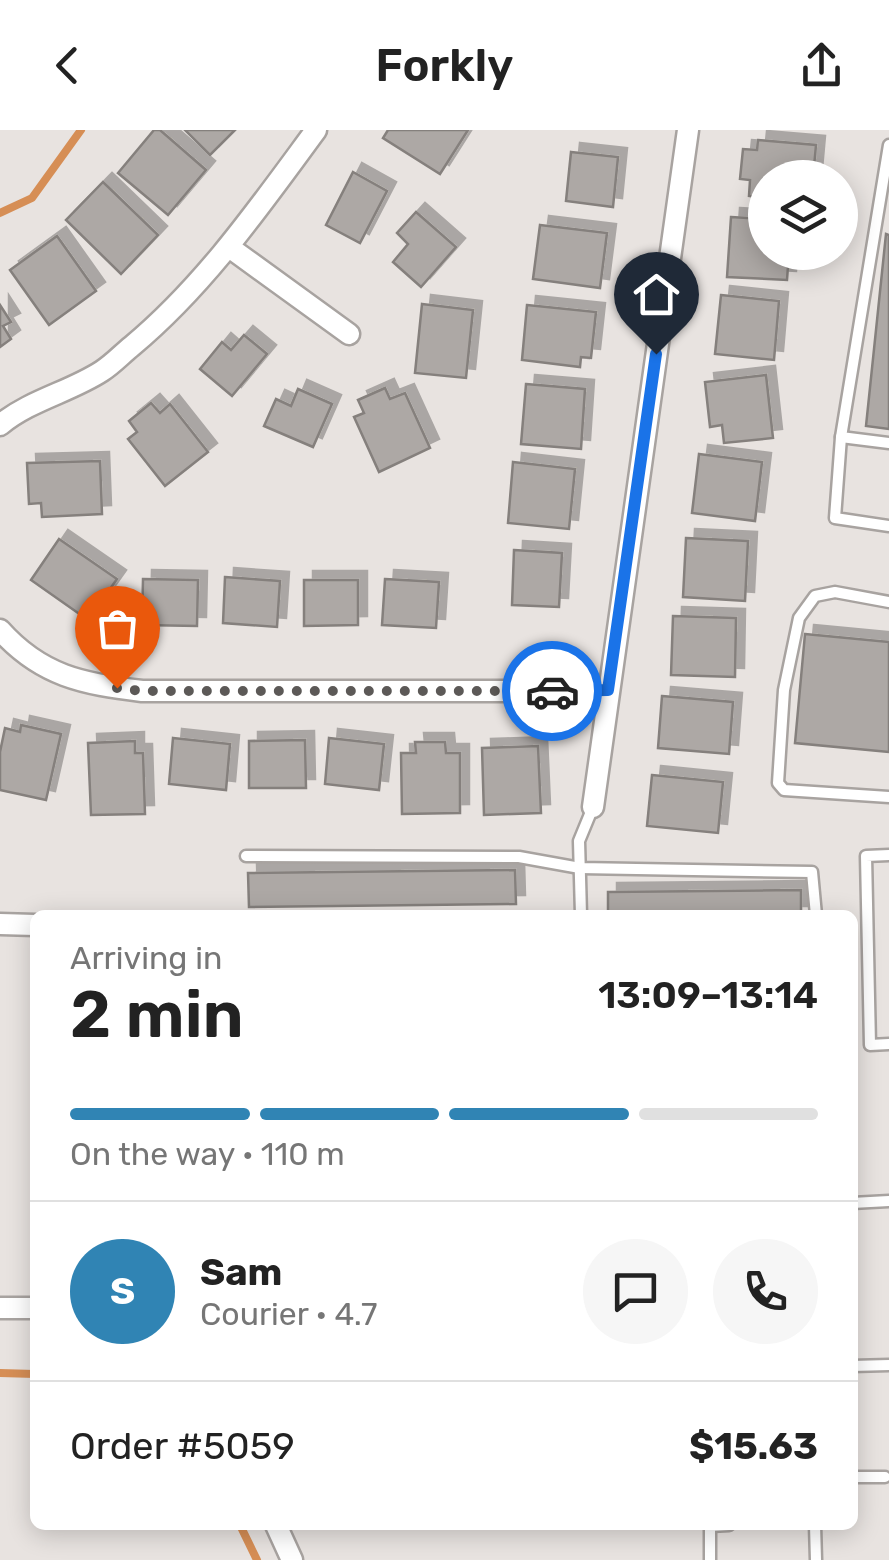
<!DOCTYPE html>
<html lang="en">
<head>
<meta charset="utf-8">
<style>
	body { margin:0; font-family:Rubik,sans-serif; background:#f6f6f6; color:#222; height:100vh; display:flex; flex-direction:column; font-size:38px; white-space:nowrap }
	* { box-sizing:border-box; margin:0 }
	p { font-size:32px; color:#767676 }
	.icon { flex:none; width:55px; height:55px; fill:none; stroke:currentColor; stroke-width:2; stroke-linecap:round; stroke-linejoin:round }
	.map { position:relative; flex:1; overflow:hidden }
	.drawer { position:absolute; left:30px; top:780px; width:828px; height:620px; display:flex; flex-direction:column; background:#fff; border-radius:15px; box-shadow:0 5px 25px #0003 }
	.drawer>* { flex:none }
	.controls { position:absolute; left:748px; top:30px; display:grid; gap:20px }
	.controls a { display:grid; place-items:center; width:110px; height:110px; border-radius:50%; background:#fff; box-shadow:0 5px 25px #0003; font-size:50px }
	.pin { position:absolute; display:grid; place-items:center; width:85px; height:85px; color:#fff; margin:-102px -42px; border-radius:50% 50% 50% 0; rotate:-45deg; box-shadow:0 0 10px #0007 }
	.pin .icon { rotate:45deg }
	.courier { position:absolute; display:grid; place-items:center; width:100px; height:100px; margin:-50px; border:8px solid #1a73e8; border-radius:50%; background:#fff; color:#222; box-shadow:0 2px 12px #0007 }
	.headline em { font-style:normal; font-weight:600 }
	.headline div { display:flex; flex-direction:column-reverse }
	.headline { display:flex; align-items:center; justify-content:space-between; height:170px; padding:0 40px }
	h1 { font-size:65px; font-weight:600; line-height:75px }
	.bar { display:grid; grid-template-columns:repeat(4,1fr); gap:15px 10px; align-content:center; height:120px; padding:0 40px }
	.bar i { height:12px; border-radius:8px; background:#e0e0e0 }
	.bar .current { background:#3084b4 }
	.bar p { grid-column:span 4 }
	.line { display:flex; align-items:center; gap:25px; padding:0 40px; border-top:2px solid #e0e0e0 }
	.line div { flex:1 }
	.round { display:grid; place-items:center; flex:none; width:105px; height:105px; border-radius:52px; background:#f6f6f6 }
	header { display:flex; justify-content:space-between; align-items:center; height:130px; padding:0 40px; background:#fff; font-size:45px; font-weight:600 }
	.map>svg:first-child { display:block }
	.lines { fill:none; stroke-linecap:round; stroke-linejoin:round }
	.stream { stroke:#d68e55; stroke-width:8 }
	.building { fill:#ada8a5; stroke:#85807d; stroke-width:2.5; filter:url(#shadow) }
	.lane-casing { stroke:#a8a3a0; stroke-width:15 }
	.street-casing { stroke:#a8a3a0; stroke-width:25 }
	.lane { stroke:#fff; stroke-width:10 }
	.street { stroke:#fff; stroke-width:20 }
	.done { stroke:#5c5957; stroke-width:10; stroke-dasharray:0 18 }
	.route { stroke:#1a73e8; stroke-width:12 }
</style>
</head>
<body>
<header><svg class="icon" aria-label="back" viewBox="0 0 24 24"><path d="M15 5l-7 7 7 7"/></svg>Forkly<svg class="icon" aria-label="share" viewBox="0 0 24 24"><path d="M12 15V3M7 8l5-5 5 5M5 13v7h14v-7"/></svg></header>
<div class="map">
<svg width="889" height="1430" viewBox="0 0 889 1430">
	<defs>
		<filter id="shadow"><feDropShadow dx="9" dy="-9" stdDeviation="0" flood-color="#0004"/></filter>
	</defs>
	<rect width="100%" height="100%" fill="#e8e3e0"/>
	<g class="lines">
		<g class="stream">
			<path d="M0,83L32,68L81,0"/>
			<path d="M0,1243L35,1244"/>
			<path d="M240,1395L257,1430"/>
		</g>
	</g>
	<g class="building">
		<path d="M154,0H160L206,40L168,85L118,43Z"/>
		<path d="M185,0H235L210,25Z"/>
		<path d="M388,0H468L440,44L383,8Z"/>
		<path d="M758,10L816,15L813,48H765V68L749,66L750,50L740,49L743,19L757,20Z"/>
		<path d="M571,22L618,27L613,77L566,71Z"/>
		<path d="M353,42L387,61L360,113L326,95Z"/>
		<path d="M103,52L158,105L121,144L66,90Z"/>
		<path d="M416,82L456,117L421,157L393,132L408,114L397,103Z"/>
		<path d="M731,87L765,89V122H789L787,150L727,147Z"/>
		<path d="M540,95L607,103L600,158L533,149Z"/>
		<path d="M886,104L889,105V299L866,296Z"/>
		<path d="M57,106L96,161L49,195L10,140Z"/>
		<path d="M721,165L779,171L774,230L715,224Z"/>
		<path d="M422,174L473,180L466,248L415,243Z"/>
		<path d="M0,175L11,192L3,196L11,209L0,217Z"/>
		<path d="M527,175L596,182L591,228L581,227L580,237L522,230Z"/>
		<path d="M244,205L267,224L232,266L200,239L222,212L231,220Z"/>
		<path d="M766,245L773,308L724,313L722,295L710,297L705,252Z"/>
		<path d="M526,254L585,259L581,319L521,314Z"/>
		<path d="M385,258L390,269L405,263L430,318L379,342L354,287L364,283L358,270Z"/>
		<path d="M298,259L332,274L313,317L264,296L276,269L291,276Z"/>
		<path d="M151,273L160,283L170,274L208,322L165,356L128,309L137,302L129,291Z"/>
		<path d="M699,324L762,332L755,391L692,383Z"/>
		<path d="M100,331L102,384L42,387L41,373L29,374L27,333Z"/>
		<path d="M513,332L575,339L569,399L508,393Z"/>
		<path d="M686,408L748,411L745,471L683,467Z"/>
		<path d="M59,409L117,449L88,490L31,450Z"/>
		<path d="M514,420L562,423L559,477L512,475Z"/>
		<path d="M225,447L280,451L277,497L223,493Z"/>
		<path d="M143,449L198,450L197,496L142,495Z"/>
		<path d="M385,449L439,452L436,498L382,495Z"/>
		<path d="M304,450H358V495L304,496Z"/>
		<path d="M673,486L736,488L735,547L671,545Z"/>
		<path d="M805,504L889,512V622L795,613Z"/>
		<path d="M662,566L733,572L729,624L658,618Z"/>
		<path d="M21,595L61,604L46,670L0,660V622L5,598L20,602Z"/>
		<path d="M173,608L230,614L226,660L169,654Z"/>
		<path d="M329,608L384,614L379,660L325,654Z"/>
		<path d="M305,610L306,658H249V611Z"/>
		<path d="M135,611V623H143L145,684L91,685L88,613Z"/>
		<path d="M415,612H445L446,623H460V683L402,684L401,623H416Z"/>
		<path d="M538,616L541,683L484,685L482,618Z"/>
		<path d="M652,645L723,652L718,703L647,696Z"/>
		<path d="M515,740L516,774L249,777L248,743Z"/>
		<path d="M801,760V785H608V762Z"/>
	</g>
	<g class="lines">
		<g class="lane-casing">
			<g id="lane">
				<path d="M889,15L841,307L889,313"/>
				<path d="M841,307L835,388L889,396"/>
				<path d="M889,472L835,462L815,466L799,488L784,560L778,653L784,660L889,667"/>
				<path d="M889,725L866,726L870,915L889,914"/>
				<path d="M246,726L519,727L580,738L812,742L816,785"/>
				<path d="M581,785L579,711L593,677"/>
				<path d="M852,1073L889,1071"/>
				<path d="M852,1236L889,1235"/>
				<path d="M852,1347H885"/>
				<path d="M815,1395L816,1430"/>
				<path d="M710,1396L729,1395"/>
				<path d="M710,1430V1395"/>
			</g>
		</g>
		<g class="street-casing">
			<g id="street">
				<path d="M229,117L349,204"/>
				<path d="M0,295C30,270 70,262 102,241C113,234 122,224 132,216C205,155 260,76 316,0"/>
				<path d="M0,500C41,546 83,554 142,561H608"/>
				<path d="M593,677L688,0"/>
				<path d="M0,794L35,795"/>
				<path d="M0,1178H35"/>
				<path d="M276,1395L292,1430"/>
			</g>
		</g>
		<use href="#lane" class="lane"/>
		<use href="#street" class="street"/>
	</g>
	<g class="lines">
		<path class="done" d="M117,558L142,561H552"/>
		<path class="route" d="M552,561L608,560L656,224"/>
	</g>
</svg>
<div class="controls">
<a><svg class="icon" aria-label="layers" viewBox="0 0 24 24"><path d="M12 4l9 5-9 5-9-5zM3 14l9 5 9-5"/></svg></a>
</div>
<div class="pin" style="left:117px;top:558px;background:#ea580c"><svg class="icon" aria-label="bag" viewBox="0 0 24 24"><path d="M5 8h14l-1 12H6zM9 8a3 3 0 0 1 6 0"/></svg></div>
<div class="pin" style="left:656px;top:224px;background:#1f2937"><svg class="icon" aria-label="home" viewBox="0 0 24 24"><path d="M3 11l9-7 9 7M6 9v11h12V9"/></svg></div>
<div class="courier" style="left:552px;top:561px"><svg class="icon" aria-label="car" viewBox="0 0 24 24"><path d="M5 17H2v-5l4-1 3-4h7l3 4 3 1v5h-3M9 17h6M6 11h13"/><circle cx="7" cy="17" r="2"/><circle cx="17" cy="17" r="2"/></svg></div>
<section class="drawer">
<div class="headline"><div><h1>2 min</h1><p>Arriving in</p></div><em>13:09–13:14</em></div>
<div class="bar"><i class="current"></i><i class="current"></i><i class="current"></i><i></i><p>On the way · 110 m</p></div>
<div class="line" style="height:180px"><b class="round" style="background:#3084b4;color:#fff">S</b><div><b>Sam</b><p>Courier · 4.7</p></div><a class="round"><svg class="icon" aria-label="chat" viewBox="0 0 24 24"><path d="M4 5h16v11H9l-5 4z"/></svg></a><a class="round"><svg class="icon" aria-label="phone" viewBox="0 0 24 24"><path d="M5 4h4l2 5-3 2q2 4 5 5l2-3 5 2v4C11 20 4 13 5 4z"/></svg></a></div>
<div class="line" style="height:130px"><div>Order #5059</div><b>$15.63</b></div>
</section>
</div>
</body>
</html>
